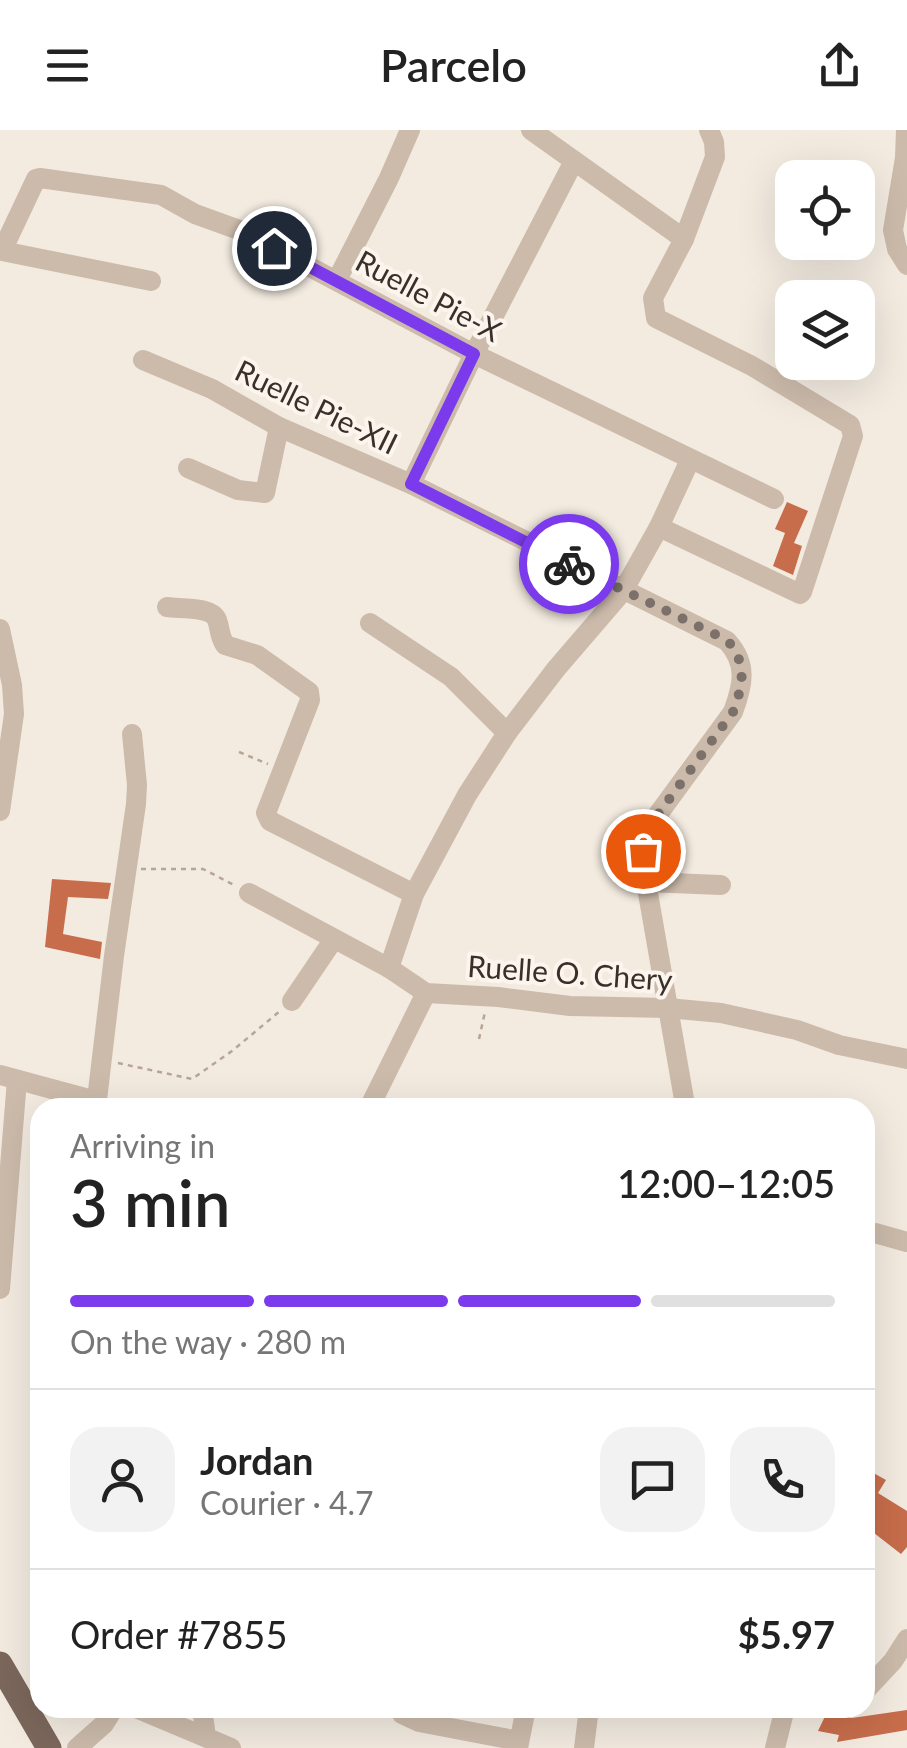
<!DOCTYPE html>
<html lang="en">
<head>
<meta charset="utf-8">
<style>
	body { margin:0; font-family:Lato,sans-serif; background:#f2f2f2; color:#222; height:100vh; display:flex; flex-direction:column; font-size:38px; white-space:nowrap }
	* { box-sizing:border-box; margin:0 }
	p { font-size:32px; color:#767676 }
	.icon { flex:none; width:55px; height:55px; fill:none; stroke:currentColor; stroke-width:2; stroke-linecap:round; stroke-linejoin:round }
	.map { position:relative; flex:1; overflow:hidden }
	.drawer { position:absolute; left:30px; top:968px; width:845px; height:620px; display:flex; flex-direction:column; background:#fff; border-radius:30px; box-shadow:0 10px 40px #0002 }
	.drawer>* { flex:none }
	.tools { position:absolute; left:775px; top:30px; display:grid; gap:20px }
	.tools a { display:grid; place-items:center; width:100px; height:100px; border-radius:20px; background:#fff; box-shadow:0 10px 40px #0002; font-size:50px }
	.pin { position:absolute; display:grid; place-items:center; width:85px; height:85px; color:#fff; margin:-42px; border:5px solid #fff; border-radius:50%; box-shadow:0 2px 10px #0007 }
	.courier { position:absolute; display:grid; place-items:center; width:100px; height:100px; margin:-50px; border:8px solid #7c3aed; border-radius:50%; background:#fff; color:#222; box-shadow:0 2px 12px #0007 }
	.headline em { font-style:normal; font-weight:600 }
	.headline div { display:flex; flex-direction:column-reverse }
	.headline { display:flex; align-items:center; justify-content:space-between; height:170px; padding:0 40px }
	h1 { font-size:65px; font-weight:600; line-height:75px }
	.bar { display:grid; grid-template-columns:repeat(4,1fr); gap:15px 10px; align-content:center; height:120px; padding:0 40px }
	.bar i { height:12px; border-radius:8px; background:#e0e0e0 }
	.bar .on { background:#7c3aed }
	.bar p { grid-column:span 4 }
	.line { display:flex; align-items:center; gap:25px; padding:0 40px; border-top:2px solid #e0e0e0 }
	.line div { flex:1 }
	.round { display:grid; place-items:center; flex:none; width:105px; height:105px; border-radius:30px; background:#f2f2f2 }
	header { display:flex; justify-content:space-between; align-items:center; height:130px; padding:0 40px; background:#fff; font-size:45px; font-weight:600 }
	.map>svg:first-child { display:block }
	.building { fill:#c76d4b }
	.lines { fill:none; stroke-linecap:round; stroke-linejoin:round }
	.path { stroke:#b8a595; stroke-width:2.5; stroke-dasharray:5 5; stroke-linecap:butt }
	.minor { stroke:#ccbbab; stroke-width:20 }
	.major { stroke:#7c675c; stroke-width:25 }
	.done { stroke:#7b716a; stroke-width:10; stroke-dasharray:0 18 }
	.route { stroke:#7c3aed; stroke-width:12 }
	.labels { text-anchor:middle; dominant-baseline:central; stroke-width:8; stroke-linejoin:round; paint-order:stroke }
	.street-label { font-size:30px; fill:#3a302a; stroke:#fbf5ed }
</style>
</head>
<body>
<header><svg class="icon" aria-label="menu" viewBox="0 0 24 24"><path d="M4 6h16M4 12h16M4 18h16"/></svg>Parcelo<svg class="icon" aria-label="share" viewBox="0 0 24 24"><path d="M12 15V3M7 8l5-5 5 5M5 13v7h14v-7"/></svg></header>
<div class="map">
<svg width="907" height="1618" viewBox="0 0 907 1618">
	<rect width="100%" height="100%" fill="#f3ebe0"/>
	<g class="building">
		<path d="M787,372L808,381L794,413L802,416L793,445L773,436L785,403L775,399Z"/>
		<path d="M52,749L111,753L108,769L68,767L63,804L102,812L100,829L45,817Z"/>
		<path d="M870,1341L886,1350L878,1363L907,1381V1417L901,1424L874,1403L865,1416V1349Z"/>
		<path d="M828,1580L852,1588L907,1580V1600L837,1612L839,1605L818,1601Z"/>
	</g>
	<g class="lines">
		<g class="path">
			<path d="M239,622L268,634"/>
			<path d="M141,739H203L234,755"/>
			<path d="M479,909L485,882"/>
			<path d="M118,933L192,949L232,921L280,881"/>
		</g>
		<g class="minor">
			<path d="M531,0L684,109"/>
			<path d="M906,0L905,28L893,100L897,119L907,135"/>
			<path d="M337,150L389,48L410,0"/>
			<path d="M151,151L2,121L36,49L40,48L161,65L195,84L242,101L474,224L774,369"/>
			<path d="M143,230L212,259L279,297L411,354L727,511C748,534 743,555 733,582L648,698L643,711L646,752L684,969L683,978"/>
			<path d="M188,338L238,360L265,363L279,297"/>
			<path d="M411,354L474,224L574,31"/>
			<path d="M659,397L800,464L802,462L853,306L850,295L752,236L656,188L653,168L684,109L715,27L714,12L709,0"/>
			<path d="M167,477C180,479 212,476 217,490C221,500 218,503 225,515L257,525L309,562L310,570L266,683L270,691L414,764"/>
			<path d="M370,493L451,547L507,603"/>
			<path d="M0,499L12,555L14,584L0,681"/>
			<path d="M646,752L721,755"/>
			<path d="M249,763L389,838L426,863L498,867L570,876L668,878L721,883L797,900L839,915L907,929"/>
			<path d="M389,838L414,764L467,665L507,603L556,539L623,461L659,397L690,330"/>
			<path d="M292,871L334,809"/>
			<path d="M0,945L96,971"/>
			<path d="M96,978L114,826L136,674L137,655L132,604"/>
			<path d="M369,978L426,863"/>
			<path d="M875,1103L907,1112"/>
			<path d="M0,1159L17,950"/>
			<path d="M865,1561L893,1531L907,1509"/>
			<path d="M136,1578L231,1618"/>
			<path d="M202,1578L206,1607"/>
			<path d="M400,1578L402,1584L419,1592L519,1611"/>
			<path d="M77,1618L104,1594L114,1578"/>
			<path d="M518,1618L526,1578"/>
			<path d="M584,1618L589,1578"/>
			<path d="M775,1618L784,1582L789,1578"/>
		</g>
		<path class="major" d="M0,1534L49,1618"/>
	</g>
	<g class="lines">
		<path class="done" d="M569,434L727,510C748,534 743,555 733,582L648,698L643,711V721"/>
		<path class="route" d="M274,118L474,224L411,354L569,434"/>
	</g>
	<g class="labels">
		<g class="street-label">
			<text transform="translate(429 165) rotate(28)">Ruelle Pie-X</text>
			<text transform="translate(317 276) rotate(26)">Ruelle Pie-XII</text>
			<text transform="translate(570 842) rotate(4)">Ruelle O. Chery</text>
		</g>
	</g>
</svg>
<div class="tools">
<a><svg class="icon" aria-label="locate" viewBox="0 0 24 24"><circle cx="12" cy="12" r="6"/><path d="M12 2v4M12 18v4M2 12h4M18 12h4"/></svg></a>
<a><svg class="icon" aria-label="layers" viewBox="0 0 24 24"><path d="M12 4l9 5-9 5-9-5zM3 14l9 5 9-5"/></svg></a>
</div>
<div class="pin" style="left:643px;top:721px;background:#ea580c"><svg class="icon" aria-label="bag" viewBox="0 0 24 24"><path d="M5 8h14l-1 12H6zM9 8a3 3 0 0 1 6 0"/></svg></div>
<div class="pin" style="left:274px;top:118px;background:#1f2937"><svg class="icon" aria-label="home" viewBox="0 0 24 24"><path d="M3 11l9-7 9 7M6 9v11h12V9"/></svg></div>
<div class="courier" style="left:569px;top:434px"><svg class="icon" aria-label="bike" viewBox="0 0 24 24"><circle cx="6" cy="16" r="4"/><circle cx="18" cy="16" r="4"/><path d="M6 16l4-8h5l3 8M10 8l3 8H6M13 5h3"/></svg></div>
<section class="drawer">
<div class="headline"><div><h1>3 min</h1><p>Arriving in</p></div><em>12:00–12:05</em></div>
<div class="bar"><i class="on"></i><i class="on"></i><i class="on"></i><i></i><p>On the way · 280 m</p></div>
<div class="line" style="height:180px"><a class="round"><svg class="icon" aria-label="person" viewBox="0 0 24 24"><circle cx="12" cy="8" r="4"/><path d="M4 21q1-7 8-7t8 7"/></svg></a><div><b>Jordan</b><p>Courier · 4.7</p></div><a class="round"><svg class="icon" aria-label="chat" viewBox="0 0 24 24"><path d="M4 5h16v11H9l-5 4z"/></svg></a><a class="round"><svg class="icon" aria-label="phone" viewBox="0 0 24 24"><path d="M5 4h4l2 5-3 2q2 4 5 5l2-3 5 2v4C11 20 4 13 5 4z"/></svg></a></div>
<div class="line" style="height:130px"><div>Order #7855</div><b>$5.97</b></div>
</section>
</div>
</body>
</html>
